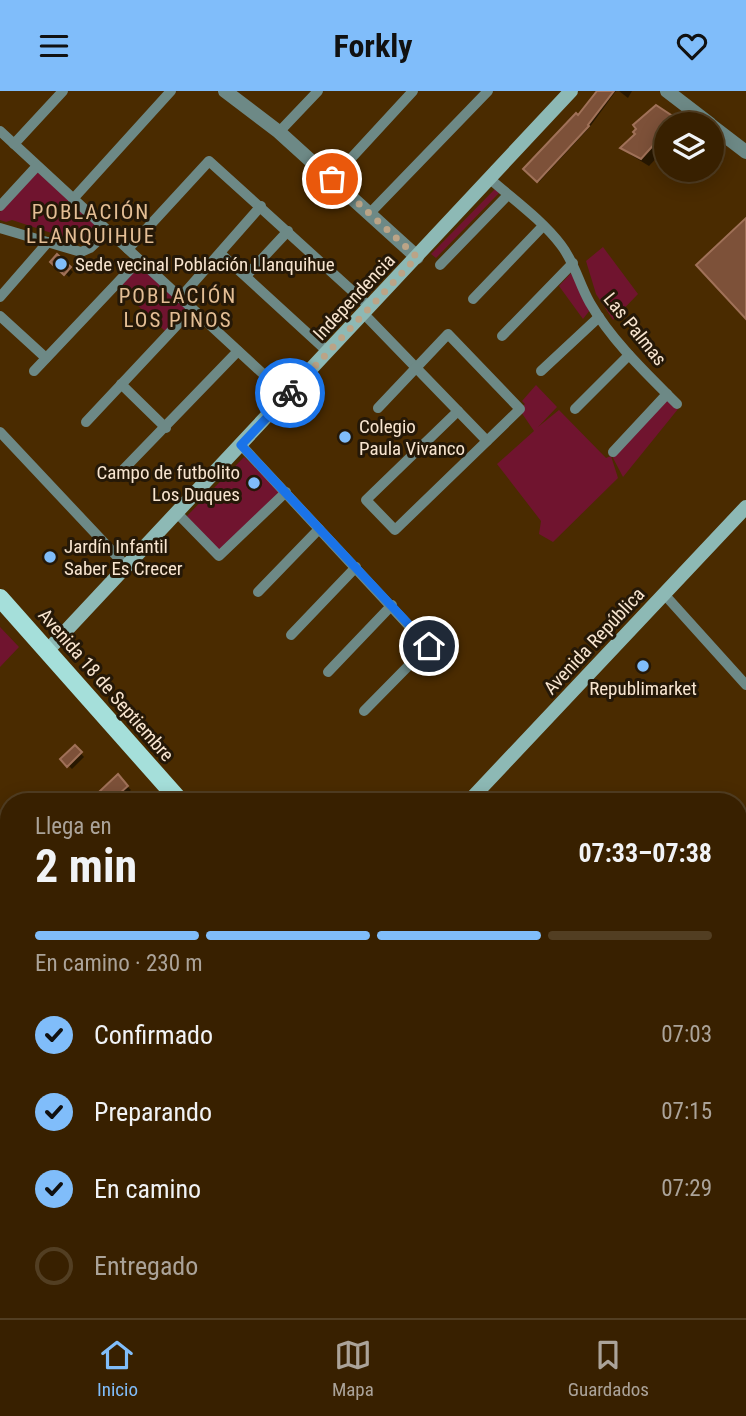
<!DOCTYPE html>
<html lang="es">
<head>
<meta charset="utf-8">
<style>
	body { margin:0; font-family:"Roboto Condensed",sans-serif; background:#432d0f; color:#f1f3f6; height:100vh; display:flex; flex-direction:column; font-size:26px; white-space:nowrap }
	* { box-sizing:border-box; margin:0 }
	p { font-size:23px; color:#aba399 }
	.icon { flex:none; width:38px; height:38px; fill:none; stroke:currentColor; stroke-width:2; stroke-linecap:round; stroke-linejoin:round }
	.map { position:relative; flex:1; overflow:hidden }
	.panel { position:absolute; left:0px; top:702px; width:747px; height:527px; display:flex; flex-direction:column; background:#382000; border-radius:28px 28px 0 0; box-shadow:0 4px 18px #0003,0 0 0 2px #523e22 }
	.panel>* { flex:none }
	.controls { position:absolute; left:654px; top:21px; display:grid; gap:14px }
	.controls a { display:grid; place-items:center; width:70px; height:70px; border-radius:50%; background:#382000; box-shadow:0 4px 18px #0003,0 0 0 2px #523e22; font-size:35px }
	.pin { position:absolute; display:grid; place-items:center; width:60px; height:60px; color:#fff; margin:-30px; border:4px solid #fff; border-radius:50%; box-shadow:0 2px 7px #0007 }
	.courier { position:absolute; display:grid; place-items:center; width:70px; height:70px; margin:-35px; border:5px solid #1a73e8; border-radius:50%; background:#fff; color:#222; box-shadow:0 2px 9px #0007 }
	.summary em { font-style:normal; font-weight:700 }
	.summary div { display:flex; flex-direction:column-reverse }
	.summary { display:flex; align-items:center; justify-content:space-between; height:119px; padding:0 35px }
	h1 { font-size:46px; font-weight:700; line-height:52px }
	.bar { display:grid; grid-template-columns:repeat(4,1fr); gap:10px 7px; align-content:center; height:84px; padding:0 35px }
	.bar i { height:9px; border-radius:5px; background:#523e22 }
	.bar .current { background:#80bdfa }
	.bar p { grid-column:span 4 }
	ol { padding:0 35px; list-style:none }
	li { display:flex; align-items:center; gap:21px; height:77px }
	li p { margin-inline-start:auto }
	li .icon { padding:7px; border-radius:50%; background:#80bdfa; color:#111; stroke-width:4 }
	li:last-child { color:#aba399 }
	li i { width:38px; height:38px; border:4px solid #523e22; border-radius:50% }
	header { display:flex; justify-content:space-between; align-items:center; height:91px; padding:0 35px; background:#80bdfa; color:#111; font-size:32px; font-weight:700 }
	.tabs { display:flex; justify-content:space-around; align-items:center; height:98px; border-top:2px solid #523e22; background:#382000; font-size:19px; color:#aba399 }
	.tabs a { display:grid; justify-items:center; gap:4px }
	.tabs .current { color:#80bdfa }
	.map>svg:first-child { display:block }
	.green { fill:#70142f }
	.shadow { fill:#0007 }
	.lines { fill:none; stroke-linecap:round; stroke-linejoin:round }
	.stream { stroke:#001d3a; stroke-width:3.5 }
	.building { fill:#7d5139; stroke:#a07158; stroke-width:2 }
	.minor { stroke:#6d8986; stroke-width:10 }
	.tertiary { stroke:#6d8986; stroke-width:14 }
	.secondary { stroke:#8db9b5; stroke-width:14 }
	.primary { stroke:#a5dfda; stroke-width:18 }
	.done { stroke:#bba487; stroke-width:7; stroke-dasharray:0 12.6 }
	.route { stroke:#1a73e8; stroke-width:9 }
	.poi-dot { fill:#80bdfa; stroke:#251807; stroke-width:2.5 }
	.labels { text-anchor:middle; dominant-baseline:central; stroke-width:6; stroke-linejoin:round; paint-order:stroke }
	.poi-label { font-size:19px; fill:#f8e5d0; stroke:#251807; text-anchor:start }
	.street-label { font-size:19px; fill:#f8e5d0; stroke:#251807 }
	.neighbourhood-label { font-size:21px; letter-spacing:2px; fill:#e4be95; stroke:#251807 }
</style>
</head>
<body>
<header><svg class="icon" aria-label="menu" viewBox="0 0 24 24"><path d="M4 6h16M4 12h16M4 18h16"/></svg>Forkly<svg class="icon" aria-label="heart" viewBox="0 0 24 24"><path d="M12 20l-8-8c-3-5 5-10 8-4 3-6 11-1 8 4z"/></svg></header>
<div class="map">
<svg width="746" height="1227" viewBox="0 0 746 1227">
	<rect width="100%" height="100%" fill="#4a2b00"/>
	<g class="green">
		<path d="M41,77L101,133L85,153L12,129L6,131L0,129V121Z"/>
		<path d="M495,98L499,102L436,167L431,163Z"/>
		<path d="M603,156L638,203L613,229L596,203L586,170Z"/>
		<path d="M141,173L187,216L165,240L119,197Z"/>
		<path d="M571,182L590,219L583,228L559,195Z"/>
		<path d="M536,294L557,316L538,336L559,319L606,367L611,365L618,387L553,451L539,443L541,430L497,373L534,340L519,318L525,313L522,310Z"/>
		<path d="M665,307L674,312L678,318L623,386L611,363Z"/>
		<path d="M244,366L281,401L221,461L186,426Z"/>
		<path d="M0,536L19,556L0,576Z"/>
		<path d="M746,1008V1227H646L640,1220H738V1010Z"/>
		<path d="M423,1220H549L543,1227H418Z"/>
	</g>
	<g class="shadow">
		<path d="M599,0H616L589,37L539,91L525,78L578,27Z"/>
		<path d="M619,0H632L628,7Z"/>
		<path d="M656,16L679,33H667V56L649,75L631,64L623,57L637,43Z"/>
		<path d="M57,166L73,181L69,186L52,171Z"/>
		<path d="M75,656L84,666L72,678L62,668Z"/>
		<path d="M118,686L131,699L118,710H113L103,700Z"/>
		<path d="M2,749L6,753L9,750V768L0,759Z"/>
	</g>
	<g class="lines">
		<g class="stream">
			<path d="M738,1045L746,1044"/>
			<path d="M364,1220L378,1227"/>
			<path d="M171,1227L188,1220"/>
			<path d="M520,1227L523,1220"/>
		</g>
	</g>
	<g class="building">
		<path d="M597,0H614L588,34L589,35L537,91L523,78L576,22L578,24Z"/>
		<path d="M656,14L677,28L672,33H667V39L641,68L620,57L635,43L633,41L636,38L633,34Z"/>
		<path d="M746,127V228L696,174Z"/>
		<path d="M57,163L71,176L64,184L50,171Z"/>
		<path d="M75,654L82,661L67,676L60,668Z"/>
		<path d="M118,683L128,695L111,710L100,700Z"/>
	</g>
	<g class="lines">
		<g class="minor">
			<path d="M0,40L287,305"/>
			<path d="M279,41L318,0"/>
			<path d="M14,53L63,0"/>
			<path d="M332,88L413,0"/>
			<path d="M490,88C514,109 542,129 561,154C575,172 579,193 590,212C612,250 646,282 677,313"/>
			<path d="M73,108L171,0"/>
			<path d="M0,115L37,75"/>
			<path d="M370,122L488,0"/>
			<path d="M0,137L81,161L90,157L108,140"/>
			<path d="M128,158L209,70L370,216"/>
			<path d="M221,163L328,261"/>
			<path d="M440,174L508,104"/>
			<path d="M246,185L288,140"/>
			<path d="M0,206L48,151"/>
			<path d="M180,207L261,115"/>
			<path d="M473,208L543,135"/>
			<path d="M364,223L487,350"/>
			<path d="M0,225L46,267"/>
			<path d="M502,245L573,172"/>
			<path d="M34,280L139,169"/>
			<path d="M541,280L599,226"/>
			<path d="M121,293L166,337"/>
			<path d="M378,317L448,243L520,318L395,439L366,409L458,320"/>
			<path d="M575,318L629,264"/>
			<path d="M86,331L192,218"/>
			<path d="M0,341L127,476"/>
			<path d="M241,354L437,565"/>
			<path d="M613,361L667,303"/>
			<path d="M118,384L238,260"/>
			<path d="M177,422L219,465L286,401"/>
			<path d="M258,501L319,438"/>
			<path d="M664,503L746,594"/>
			<path d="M291,544L356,476"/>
			<path d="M328,581L392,514"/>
			<path d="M364,620L429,554"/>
		</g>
		<g class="tertiary">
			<path d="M225,0L279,41L417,166"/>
			<path d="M667,0L710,33"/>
			<path d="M712,35L746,61"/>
			<path d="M0,1168L9,1160"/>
		</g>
		<g class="secondary">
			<path d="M48,559L571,0"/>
			<path d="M469,710L746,416"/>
		</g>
		<g class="primary">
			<path d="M0,507L180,710"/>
			<path d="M625,1220L630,1227"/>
		</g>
	</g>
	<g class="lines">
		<path class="done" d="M290,302L417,166L332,88"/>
		<path class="route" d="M290,302L241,354L429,555"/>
	</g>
	<g class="poi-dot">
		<circle cx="61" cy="173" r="7"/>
		<circle cx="345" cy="346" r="7"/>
		<circle cx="254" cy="392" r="7"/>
		<circle cx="50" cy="466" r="7"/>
		<circle cx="643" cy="575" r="7"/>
	</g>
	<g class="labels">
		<g class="poi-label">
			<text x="75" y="173">Sede vecinal Población Llanquihue</text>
			<text x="359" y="335">Colegio<tspan x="359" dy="22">Paula Vivanco</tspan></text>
			<text x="240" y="381" text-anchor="end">Campo de futbolito<tspan x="240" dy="22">Los Duques</tspan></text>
			<text x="64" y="455">Jardín Infantil<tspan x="64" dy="22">Saber Es Crecer</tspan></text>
			<text x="643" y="597" text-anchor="middle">Republimarket</text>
		</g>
		<g class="street-label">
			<text transform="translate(354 206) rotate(-47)">Independencia</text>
			<text transform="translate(635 238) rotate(51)">Las Palmas</text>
			<text transform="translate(594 550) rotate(-47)">Avenida República</text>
			<text transform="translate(106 594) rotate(49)">Avenida 18 de Septiembre</text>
		</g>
		<g class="neighbourhood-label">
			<text x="91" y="121">POBLACIÓN<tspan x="91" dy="24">LLANQUIHUE</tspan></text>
			<text x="178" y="205">POBLACIÓN<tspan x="178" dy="24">LOS PINOS</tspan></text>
		</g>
	</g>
</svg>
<div class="controls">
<a><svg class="icon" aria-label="layers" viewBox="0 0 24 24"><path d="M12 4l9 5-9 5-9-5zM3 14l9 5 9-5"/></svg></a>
</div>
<div class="pin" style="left:332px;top:88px;background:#ea580c"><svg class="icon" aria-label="bag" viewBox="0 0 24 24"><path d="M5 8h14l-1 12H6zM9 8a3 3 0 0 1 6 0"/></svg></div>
<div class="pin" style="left:429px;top:555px;background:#1f2937"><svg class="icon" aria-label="home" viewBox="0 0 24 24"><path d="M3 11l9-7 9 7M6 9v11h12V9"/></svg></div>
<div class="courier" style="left:290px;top:302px"><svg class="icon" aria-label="bike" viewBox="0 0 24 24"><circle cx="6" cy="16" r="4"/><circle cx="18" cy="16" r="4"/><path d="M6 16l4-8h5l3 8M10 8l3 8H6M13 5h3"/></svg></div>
<section class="panel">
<div class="summary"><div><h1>2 min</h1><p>Llega en</p></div><em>07:33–07:38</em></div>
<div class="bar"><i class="current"></i><i class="current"></i><i class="current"></i><i></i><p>En camino · 230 m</p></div>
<ol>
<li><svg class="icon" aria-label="check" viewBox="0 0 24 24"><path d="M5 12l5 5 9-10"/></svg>Confirmado<p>07:03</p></li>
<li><svg class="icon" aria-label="check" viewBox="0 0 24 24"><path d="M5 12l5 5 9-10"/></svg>Preparando<p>07:15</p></li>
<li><svg class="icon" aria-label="check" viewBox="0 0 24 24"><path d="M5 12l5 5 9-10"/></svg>En camino<p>07:29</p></li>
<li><i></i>Entregado</li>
</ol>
</section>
</div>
<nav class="tabs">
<a class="current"><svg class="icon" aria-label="home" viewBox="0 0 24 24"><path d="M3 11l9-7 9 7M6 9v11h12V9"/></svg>Inicio</a>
<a><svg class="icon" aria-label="map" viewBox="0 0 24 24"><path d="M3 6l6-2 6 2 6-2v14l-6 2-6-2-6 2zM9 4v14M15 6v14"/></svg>Mapa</a>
<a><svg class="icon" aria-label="saved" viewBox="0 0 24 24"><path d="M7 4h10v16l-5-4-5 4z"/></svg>Guardados</a>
</nav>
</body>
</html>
